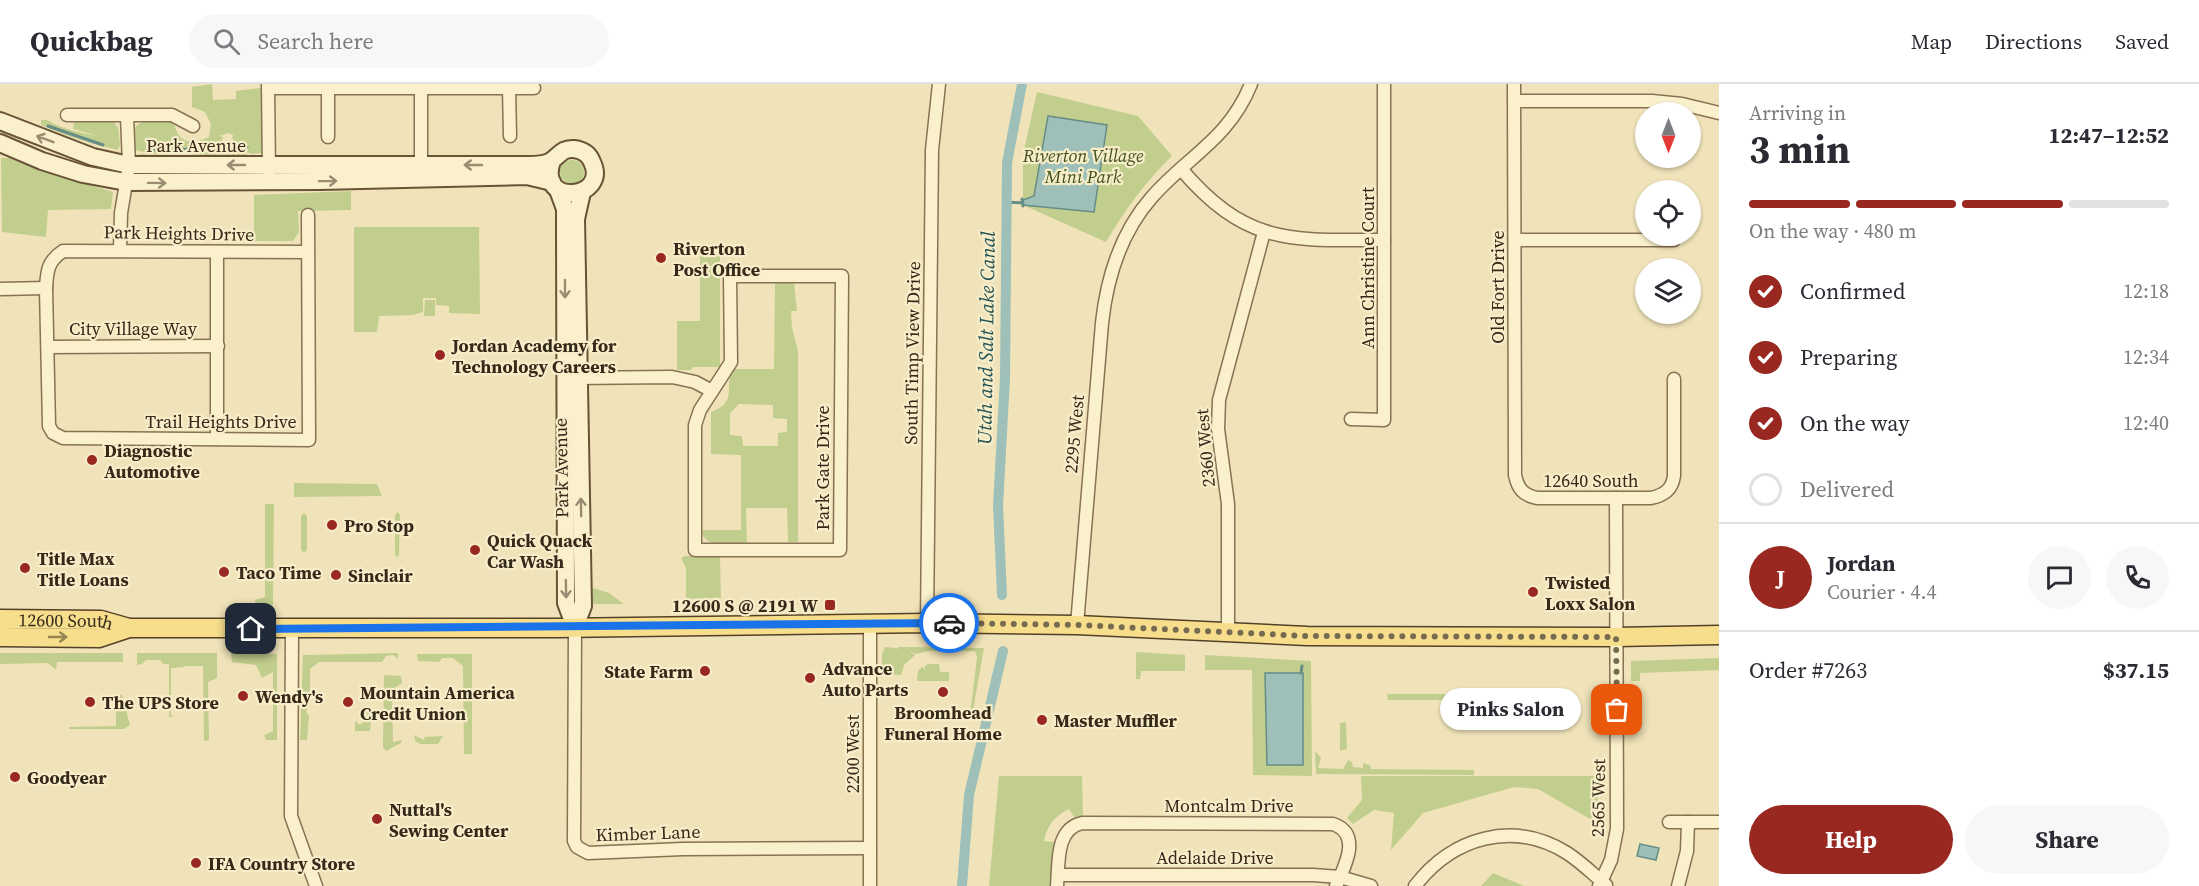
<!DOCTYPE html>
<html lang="en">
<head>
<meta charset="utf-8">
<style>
	body { margin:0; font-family:"Source Serif 4",serif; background:#f7f7f7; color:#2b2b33; height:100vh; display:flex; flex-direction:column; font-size:22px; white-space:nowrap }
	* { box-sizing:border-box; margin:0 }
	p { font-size:20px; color:#7c7c81 }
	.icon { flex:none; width:33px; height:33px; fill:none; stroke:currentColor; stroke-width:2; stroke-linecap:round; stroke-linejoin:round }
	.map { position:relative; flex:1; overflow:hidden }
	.sheet { display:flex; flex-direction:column; background:#fff; width:480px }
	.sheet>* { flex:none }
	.needle { width:39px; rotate:180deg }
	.buttons { position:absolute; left:1635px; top:18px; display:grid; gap:12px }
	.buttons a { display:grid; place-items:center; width:66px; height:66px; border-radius:50%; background:#fff; box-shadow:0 2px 4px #0004; font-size:30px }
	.pin { position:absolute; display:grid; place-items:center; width:51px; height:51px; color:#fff; margin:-26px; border-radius:12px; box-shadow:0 3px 9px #0006 }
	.courier { position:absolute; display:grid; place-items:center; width:60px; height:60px; margin:-30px; border:4px solid #1a73e8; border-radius:50%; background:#fff; color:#222; box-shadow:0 2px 8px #0007 }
	.bubble { position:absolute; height:42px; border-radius:21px; background:#fff; box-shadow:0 2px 4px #0004; font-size:20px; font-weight:700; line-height:42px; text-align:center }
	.summary em { font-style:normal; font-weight:700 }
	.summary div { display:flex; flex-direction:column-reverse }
	.summary { display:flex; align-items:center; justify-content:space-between; height:102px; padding:0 30px }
	h1 { font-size:39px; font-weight:700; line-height:45px }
	.bar { display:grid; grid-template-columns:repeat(4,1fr); gap:9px 6px; align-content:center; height:72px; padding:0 30px }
	.bar i { height:8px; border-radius:4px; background:#e1e1e2 }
	.bar .selected { background:#992820 }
	.bar p { grid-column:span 4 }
	.line { display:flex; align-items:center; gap:15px; padding:0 30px; border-top:2px solid #e1e1e2 }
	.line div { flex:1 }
	.round { display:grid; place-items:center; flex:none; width:63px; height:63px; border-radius:32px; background:#f7f7f7 }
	ol { padding:0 30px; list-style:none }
	li { display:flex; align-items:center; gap:18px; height:66px }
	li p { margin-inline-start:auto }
	li .icon { padding:6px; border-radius:50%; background:#992820; color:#fff; stroke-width:4 }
	li:last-child { color:#7c7c81 }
	li i { width:33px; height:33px; border:3px solid #e1e1e2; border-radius:50% }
	.action { display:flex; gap:12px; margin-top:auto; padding:12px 30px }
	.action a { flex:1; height:69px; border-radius:36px; background:#992820; color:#fff; font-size:24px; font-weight:700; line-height:69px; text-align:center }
	.action a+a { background:#f7f7f7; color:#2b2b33 }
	header { display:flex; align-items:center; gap:36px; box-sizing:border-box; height:84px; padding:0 30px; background:#fff; border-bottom:2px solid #e1e1e2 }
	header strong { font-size:28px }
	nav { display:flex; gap:33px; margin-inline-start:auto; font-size:21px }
	.search { width:420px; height:54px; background:#f7f7f7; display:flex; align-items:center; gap:15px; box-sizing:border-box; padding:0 21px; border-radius:33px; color:#7c7c81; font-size:22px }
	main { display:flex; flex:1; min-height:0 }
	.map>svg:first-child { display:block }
	.green { fill:#c2ce8d; fill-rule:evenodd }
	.water { fill:#9ec0b8; stroke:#668d86; stroke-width:1.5 }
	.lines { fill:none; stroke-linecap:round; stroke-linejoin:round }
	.stream { stroke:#668d86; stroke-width:3 }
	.canal { stroke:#9ec0b8; stroke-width:10 }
	.street-casing { stroke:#877253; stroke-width:15 }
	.secondary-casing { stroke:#685337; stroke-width:20 }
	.primary-casing { stroke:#544028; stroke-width:21 }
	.street { stroke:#fbf0cc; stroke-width:12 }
	.secondary { stroke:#fbf0cc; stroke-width:16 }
	.primary { stroke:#f7de8d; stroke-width:18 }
	.oneway { stroke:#988c72 }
	.oneway2 { stroke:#968453 }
	.done { stroke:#766a51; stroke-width:6; stroke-dasharray:0 10.8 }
	.route { stroke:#1a73e8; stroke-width:8 }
	.poi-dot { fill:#992820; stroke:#f7edc9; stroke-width:2 }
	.labels { text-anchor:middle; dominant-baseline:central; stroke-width:4.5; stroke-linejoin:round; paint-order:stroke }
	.street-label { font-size:18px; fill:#352919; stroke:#f7edc9 }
	.park-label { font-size:18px; font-style:italic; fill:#42521f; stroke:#f7edc9 }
	.poi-label { font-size:18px; font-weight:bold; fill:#352919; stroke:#f7edc9; text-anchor:start }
	.water-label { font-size:20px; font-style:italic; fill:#275556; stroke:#f7edc9 }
</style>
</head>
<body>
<header>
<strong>Quickbag</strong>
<div class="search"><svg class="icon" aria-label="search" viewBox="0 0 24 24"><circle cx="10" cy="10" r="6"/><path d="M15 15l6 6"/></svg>Search here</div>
<nav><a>Map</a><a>Directions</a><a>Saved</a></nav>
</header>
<main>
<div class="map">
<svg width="1719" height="802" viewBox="0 0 1719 802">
	<rect width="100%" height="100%" fill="#f0e3b9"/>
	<g class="green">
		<path d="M212,0L213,16L236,15V7L261,4L262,69L252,70L235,65L232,52H234L229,49L219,52L223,53L220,63C194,67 158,75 134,65C133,46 131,38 153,37C157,37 164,36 168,37C182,41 169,61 205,58L198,57L209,53L211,40L205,28L192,23V3Z"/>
		<path d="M1037,8L1138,32L1172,72C1145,98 1125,126 1106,158L1023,121V71Z"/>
		<path d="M41,36H47C62,45 80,49 98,52L73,45L74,38H113L118,43L120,61L118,66C96,61 65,52 41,41Z"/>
		<path d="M221,65H230L251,72L249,75H143L138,72L139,70L190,71Z"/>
		<path d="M1,74H9L39,86L113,108L111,125L48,126L46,153L2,148Z"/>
		<circle cx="572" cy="88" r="12"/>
		<path d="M351,107V126L298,127L299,148L293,157H254V111Z"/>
		<path d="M354,143H479L480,230L449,229V222L436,221V214H423V228L413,231L379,232L377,248H354Z"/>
		<path d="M700,171H720V283H693L691,286H677V237H700Z"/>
		<path d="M794,198L797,227H791L792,244L798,267V458H788L787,424H746L747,460C731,460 705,466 701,446H741V371L711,370V328C738,318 724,305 732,285H774L775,199ZM739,320L773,321V334L787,335V348L778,349V362H743L742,352L730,351V329Z"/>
		<path d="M425,216H435V232H424Z"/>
		<path d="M294,399L377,400L382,412L294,413Z"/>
		<path d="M265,420H274L273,521H255V516L265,513Z"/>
		<path d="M398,428L400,431L399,471L397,473L395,470V431Z"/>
		<path d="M304,429L307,432V466L304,469L301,466V432Z"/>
		<path d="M685,472H720L721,514L686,515V484L681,474Z"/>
		<path d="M593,504L609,509L624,520H593Z"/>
		<path d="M885,563L897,564L898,566V563H906L908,566L907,563L984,564L972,632H970L977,573L975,567H928L916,570L909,567L915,571L904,581L901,591L882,590V570Z"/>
		<path d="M1136,568L1185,571V587H1141L1140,595H1136Z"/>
		<path d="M123,569V578H57L56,586L48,579L0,580V569Z"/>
		<path d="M137,569H217V594L208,598L209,656L204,657L203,582H185L183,579L185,583L171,584V631L174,633H169V580H163L160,576H146L142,580L137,581Z"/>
		<path d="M231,569L277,570V656H266L264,651L273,647V588L262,594L256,581L232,578Z"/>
		<path d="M398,569V575L393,571L386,572L382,578H319L310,585V618L306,628L309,631L307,656H300L303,571Z"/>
		<path d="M417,570H472V670H464L463,582L453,574H442L439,578L418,577Z"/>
		<path d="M1205,571L1311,577L1312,692L1253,691L1252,586H1205Z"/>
		<path d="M1719,574V586L1640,589V597H1631V577Z"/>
		<path d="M928,580H939L940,588H949V597H917L918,587L922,583L926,587L924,583Z"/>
		<path d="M384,591L401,592L402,599L392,606L393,658L402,656L401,659L386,667L383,663Z"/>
		<path d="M1387,610H1475V616H1388Z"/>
		<path d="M116,611H122L130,641L124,645H69V643L116,642Z"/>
		<path d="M372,624L370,647H355V637L360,641L369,633L364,627Z"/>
		<path d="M1346,638L1347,665L1340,667V639Z"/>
		<path d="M414,651L424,656L425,653L443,652L438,660H420L415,657Z"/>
		<path d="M1315,667L1321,674L1318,684L1343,685L1348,676L1352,678L1353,683L1363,684V679L1370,681L1371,685L1474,686V691L1316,690Z"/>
		<path d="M999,692H1082L1083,732L1074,733L1069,725C1055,732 1047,741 1044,757L1054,758L1050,802H989Z"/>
		<path d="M1361,692H1605V703L1598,704L1597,739L1538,705L1514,703L1423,729L1391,766L1394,729L1374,726L1353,740L1347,734L1362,716Z"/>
		<path d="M1493,789L1524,802H1481Z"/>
	</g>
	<g class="water">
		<path d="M1048,32L1107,41L1094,128L1023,121V116L1034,112Z"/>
		<path d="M1265,589H1303V681H1267Z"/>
		<path d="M1640,760L1659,764L1656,776L1637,772Z"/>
	</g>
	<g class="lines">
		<g class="stream">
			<path d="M48,42L103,61"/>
			<path d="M152,66C162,66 172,67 181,66C206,64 221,55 247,63"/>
			<path d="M1022,115L1023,122"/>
			<path d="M1007,118L1023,119"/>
			<path d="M1301,589L1302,582"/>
		</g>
		<g class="canal">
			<path d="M1002,511L998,422L1005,294L1007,79L1022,0"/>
			<path d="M962,802L969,711L1003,567"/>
		</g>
		<g class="street-casing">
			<g id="street">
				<path d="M268,0L269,88"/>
				<path d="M1514,0L1515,391C1518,405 1523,411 1537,414H1651C1664,411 1672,406 1674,392V295"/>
				<path d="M269,4H534"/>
				<path d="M328,4V53"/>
				<path d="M509,4L510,52"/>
				<path d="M1514,17H1652L1682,20L1719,29"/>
				<path d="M67,31H172L193,42"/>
				<path d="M421,81V4"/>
				<path d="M1181,85C1247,162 1291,156 1384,156"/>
				<path d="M1515,156H1674"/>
				<path d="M120,166L121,129L129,81L127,32"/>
				<path d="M217,168V355"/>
				<path d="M307,168L63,167C48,177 47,186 46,204L49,342L53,349L63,354L309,356L308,131"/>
				<path d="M730,192H842L840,466H695V341L700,326L731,278Z"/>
				<path d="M0,205L46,204"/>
				<path d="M48,263L218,262"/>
				<path d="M572,294L672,293L695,298L712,307"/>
				<path d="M1351,335L1384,336V0"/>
				<path d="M927,539L932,66L939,0"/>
				<path d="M1077,541L1102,239C1107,193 1121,148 1152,113C1188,72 1229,55 1251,0"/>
				<path d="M575,543L574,757L577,763L588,769L683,765L870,764"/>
				<path d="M292,544L291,732L316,802"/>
				<path d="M1228,548V420L1218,345L1219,316L1264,148"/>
				<path d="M1669,738H1719"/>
				<path d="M1058,791H1313L1340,793L1371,802"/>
				<path d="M870,802V539"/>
				<path d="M1057,802C1059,780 1055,745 1082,739L1333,740C1362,750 1345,782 1336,802"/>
				<path d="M1415,802C1452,754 1512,735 1567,769C1581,778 1593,790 1606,801"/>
				<path d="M1599,802L1611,776L1617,745L1616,414"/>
				<path d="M1678,802L1687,767L1688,738"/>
			</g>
		</g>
		<g class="secondary-casing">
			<g id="secondary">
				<path d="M0,37L93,73L129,81H528C535,81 545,81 551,77C559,72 562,64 574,65C582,66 589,70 592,78C610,115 536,124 552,77"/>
				<path d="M0,59L42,77L83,90L126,98L320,97L527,92L552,98"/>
				<path d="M558,106L565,125V139L566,519L575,543"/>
				<path d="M575,543L583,522L576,135L582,108"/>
			</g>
		</g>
		<g class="primary-casing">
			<g id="primary">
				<path id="s1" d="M0,535L101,536L129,544"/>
				<path d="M0,553L99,554L129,544H558L927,539L1077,541L1307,552L1616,553L1719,551"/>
			</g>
		</g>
		<use href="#street" class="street"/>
		<use href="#secondary" class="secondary"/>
		<use href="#primary" class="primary"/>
	</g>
	<defs><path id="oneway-shaft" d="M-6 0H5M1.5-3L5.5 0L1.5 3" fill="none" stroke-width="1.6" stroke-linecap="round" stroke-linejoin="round" transform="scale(1.5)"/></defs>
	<g class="oneway">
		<use href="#oneway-shaft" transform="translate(45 55) rotate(-159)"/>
		<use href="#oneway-shaft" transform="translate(236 81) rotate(180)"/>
		<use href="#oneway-shaft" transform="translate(473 81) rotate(-180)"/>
		<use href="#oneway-shaft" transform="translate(328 97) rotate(-1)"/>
		<use href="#oneway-shaft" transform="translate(157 99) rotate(1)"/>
		<use href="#oneway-shaft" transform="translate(565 205) rotate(90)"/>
		<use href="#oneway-shaft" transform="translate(581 423) rotate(-91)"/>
		<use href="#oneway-shaft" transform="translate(566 505) rotate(89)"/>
	</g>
	<use class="oneway2" href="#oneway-shaft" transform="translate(58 553)"/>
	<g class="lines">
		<path class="done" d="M949,539L1077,541L1307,552L1616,553L1617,626"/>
		<path class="route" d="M251,545L949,539"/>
	</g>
	<g class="poi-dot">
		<circle cx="661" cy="174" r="6"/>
		<circle cx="440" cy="271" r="6"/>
		<circle cx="92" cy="376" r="6"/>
		<circle cx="332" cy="441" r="6"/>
		<circle cx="475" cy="466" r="6"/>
		<circle cx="25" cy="484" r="6"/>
		<circle cx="224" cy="488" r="6"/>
		<circle cx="336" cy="491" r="6"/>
		<circle cx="1533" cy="508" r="6"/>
		<rect x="824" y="515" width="12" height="12" rx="3"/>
		<circle cx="705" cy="587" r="6"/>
		<circle cx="810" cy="594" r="6"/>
		<circle cx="943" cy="608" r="6"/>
		<circle cx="243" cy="612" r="6"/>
		<circle cx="90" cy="618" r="6"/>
		<circle cx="348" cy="618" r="6"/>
		<circle cx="1042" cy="636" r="6"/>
		<circle cx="15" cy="693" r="6"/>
		<circle cx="377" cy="735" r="6"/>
		<circle cx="196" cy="779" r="6"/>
	</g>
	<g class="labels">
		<g class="street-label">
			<text x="196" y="61">Park Avenue</text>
			<text transform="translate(179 149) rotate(1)">Park Heights Drive</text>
			<text transform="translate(1367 184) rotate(-90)">Ann Christine Court</text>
			<text transform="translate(1497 203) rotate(-90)">Old Fort Drive</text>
			<text x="133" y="244">City Village Way</text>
			<text transform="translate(912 269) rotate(-89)">South Timp View Drive</text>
			<text x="221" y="337">Trail Heights Drive</text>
			<text transform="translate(1074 350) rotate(-85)">2295 West</text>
			<text transform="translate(1205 364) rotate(-95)">2360 West</text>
			<text transform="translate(561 384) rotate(-91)">Park Avenue</text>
			<text transform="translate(822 384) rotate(-90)">Park Gate Drive</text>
			<text x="1591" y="396">12640 South</text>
			<text stroke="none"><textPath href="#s1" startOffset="66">12600 South</textPath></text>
			<text transform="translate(852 670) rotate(-90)">2200 West</text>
			<text transform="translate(1598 714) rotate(-89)">2565 West</text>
			<text x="1229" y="721">Montcalm Drive</text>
			<text transform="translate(648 749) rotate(-2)">Kimber Lane</text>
			<text x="1215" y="773">Adelaide Drive</text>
		</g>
		<g class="park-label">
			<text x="1083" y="71">Riverton Village<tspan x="1083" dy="21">Mini Park</tspan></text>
		</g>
		<g class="poi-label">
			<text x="673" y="164">Riverton<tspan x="673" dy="21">Post Office</tspan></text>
			<text x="452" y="261">Jordan Academy for<tspan x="452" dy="21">Technology Careers</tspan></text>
			<text x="104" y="366">Diagnostic<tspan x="104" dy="21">Automotive</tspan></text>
			<text x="344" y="441">Pro Stop</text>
			<text x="487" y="456">Quick Quack<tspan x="487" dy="21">Car Wash</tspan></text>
			<text x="37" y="474">Title Max<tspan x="37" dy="21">Title Loans</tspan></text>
			<text x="236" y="488">Taco Time</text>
			<text x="348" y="491">Sinclair</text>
			<text x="1545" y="498">Twisted<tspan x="1545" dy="21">Loxx Salon</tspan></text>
			<text x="818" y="521" text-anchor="end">12600 S @ 2191 W</text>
			<text x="822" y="584">Advance<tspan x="822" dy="21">Auto Parts</tspan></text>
			<text x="693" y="587" text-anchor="end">State Farm</text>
			<text x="360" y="608">Mountain America<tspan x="360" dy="21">Credit Union</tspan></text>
			<text x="255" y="612">Wendy's</text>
			<text x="102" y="618">The UPS Store</text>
			<text x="943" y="628" text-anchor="middle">Broomhead<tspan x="943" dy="21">Funeral Home</tspan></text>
			<text x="1054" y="636">Master Muffler</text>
			<text x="27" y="693">Goodyear</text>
			<text x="389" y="725">Nuttal's<tspan x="389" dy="21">Sewing Center</tspan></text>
			<text x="208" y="779">IFA Country Store</text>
		</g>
		<g class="water-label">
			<text transform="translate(986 254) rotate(-89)">Utah and Salt Lake Canal</text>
		</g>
	</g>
</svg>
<div class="buttons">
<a><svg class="needle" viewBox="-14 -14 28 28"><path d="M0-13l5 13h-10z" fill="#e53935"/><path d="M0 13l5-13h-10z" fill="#7c7c81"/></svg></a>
<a><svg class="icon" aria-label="locate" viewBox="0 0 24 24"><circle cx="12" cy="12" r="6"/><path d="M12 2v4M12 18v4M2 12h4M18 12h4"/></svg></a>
<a><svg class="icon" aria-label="layers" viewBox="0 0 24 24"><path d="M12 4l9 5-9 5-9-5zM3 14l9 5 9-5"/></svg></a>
</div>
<div class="pin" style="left:1617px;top:626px;background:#ea580c"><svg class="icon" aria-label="bag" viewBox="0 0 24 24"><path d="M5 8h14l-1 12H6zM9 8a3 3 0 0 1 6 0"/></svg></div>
<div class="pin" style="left:251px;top:545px;background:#1f2937"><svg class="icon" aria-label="home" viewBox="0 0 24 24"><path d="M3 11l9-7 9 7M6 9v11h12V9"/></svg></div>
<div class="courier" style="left:949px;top:539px"><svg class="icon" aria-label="car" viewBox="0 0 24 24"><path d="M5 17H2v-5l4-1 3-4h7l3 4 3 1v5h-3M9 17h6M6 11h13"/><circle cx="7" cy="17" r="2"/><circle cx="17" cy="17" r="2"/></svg></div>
<div class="bubble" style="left:1440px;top:604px;width:141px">Pinks Salon</div>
</div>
<section class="sheet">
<div class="summary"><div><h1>3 min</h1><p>Arriving in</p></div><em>12:47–12:52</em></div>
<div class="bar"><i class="selected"></i><i class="selected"></i><i class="selected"></i><i></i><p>On the way · 480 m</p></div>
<ol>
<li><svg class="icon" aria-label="check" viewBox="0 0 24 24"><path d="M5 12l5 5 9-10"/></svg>Confirmed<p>12:18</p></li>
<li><svg class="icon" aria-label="check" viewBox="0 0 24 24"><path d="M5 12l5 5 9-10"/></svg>Preparing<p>12:34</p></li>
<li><svg class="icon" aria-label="check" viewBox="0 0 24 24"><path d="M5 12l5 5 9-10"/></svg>On the way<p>12:40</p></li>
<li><i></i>Delivered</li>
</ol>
<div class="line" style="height:108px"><b class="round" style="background:#992820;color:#fff">J</b><div><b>Jordan</b><p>Courier · 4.4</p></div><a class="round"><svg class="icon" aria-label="chat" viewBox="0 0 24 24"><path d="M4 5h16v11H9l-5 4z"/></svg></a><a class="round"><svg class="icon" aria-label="phone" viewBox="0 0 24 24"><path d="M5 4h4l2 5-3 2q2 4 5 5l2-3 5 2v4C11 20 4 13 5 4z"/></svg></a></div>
<div class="line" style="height:78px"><div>Order #7263</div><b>$37.15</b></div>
<div class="action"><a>Help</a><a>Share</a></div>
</section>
</main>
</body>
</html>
